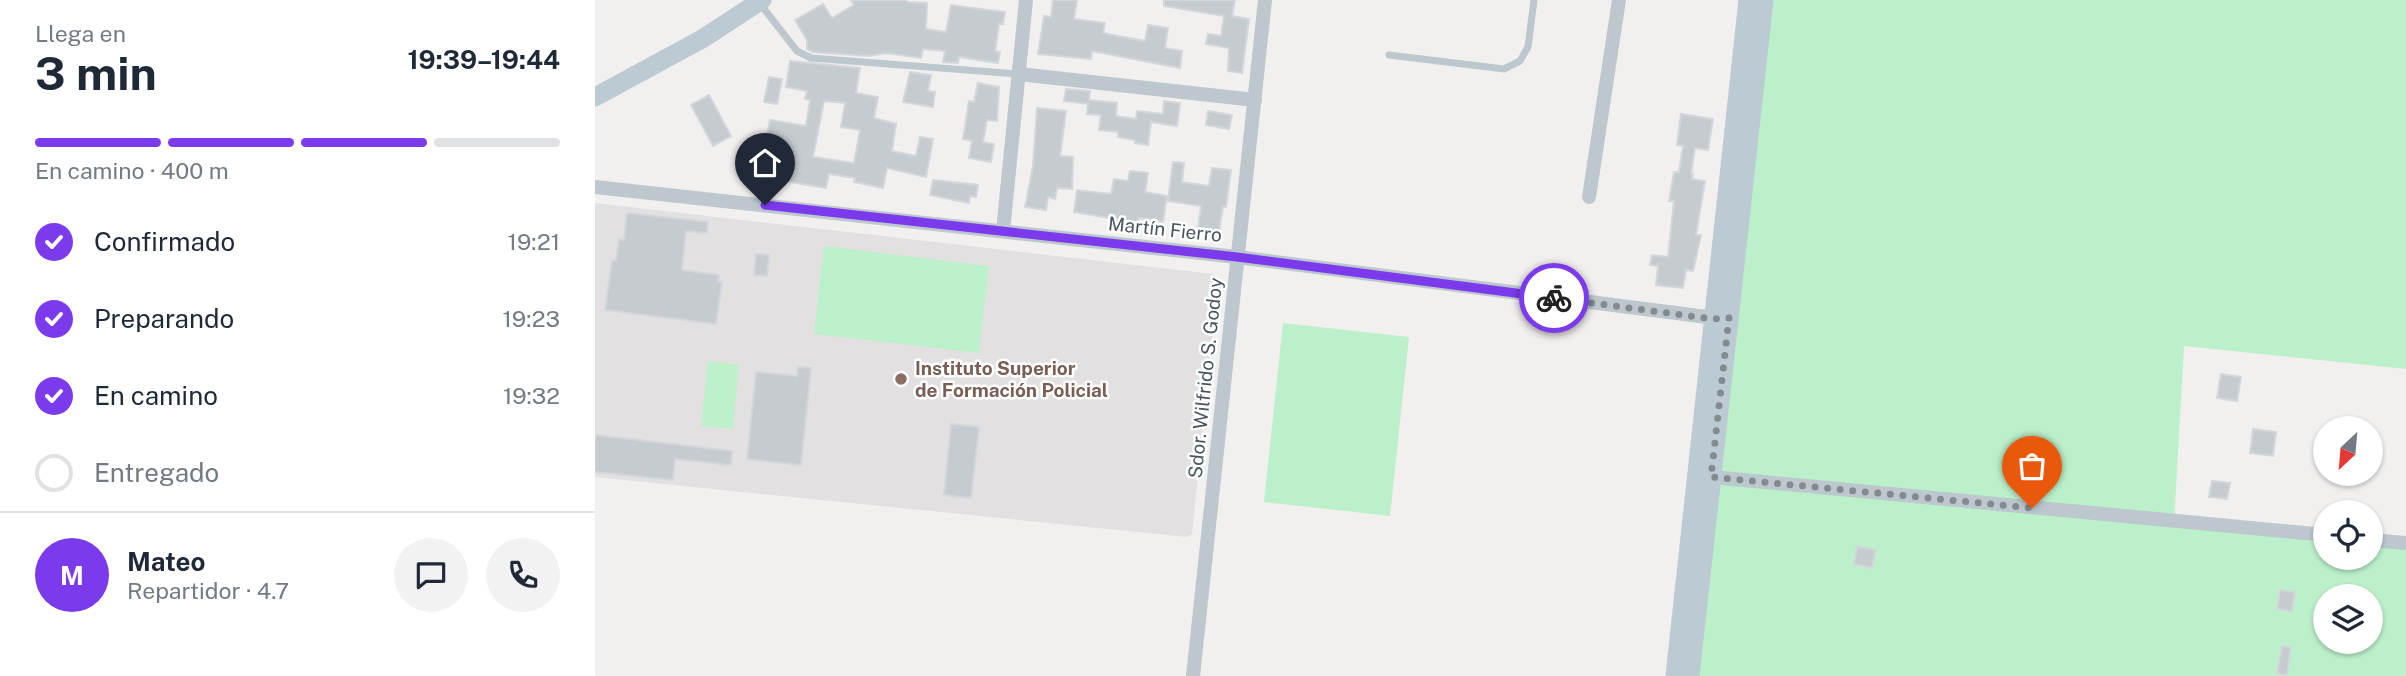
<!DOCTYPE html>
<html lang="es">
<head>
<meta charset="utf-8">
<style>
	body { margin:0; font-family:"Public Sans",sans-serif; background:#f2f2f3; color:#1f2937; height:100vh; display:flex; flex-direction:column; font-size:26px; white-space:nowrap }
	* { box-sizing:border-box; margin:0 }
	p { font-size:23px; color:#747a83 }
	.icon { flex:none; width:38px; height:38px; fill:none; stroke:currentColor; stroke-width:2; stroke-linecap:round; stroke-linejoin:round }
	.map { position:relative; flex:1; overflow:hidden }
	.side { display:flex; flex-direction:column; background:#fff; width:595px }
	.side>* { flex:none }
	.needle { width:46px; rotate:206deg }
	.buttons { position:absolute; left:1718px; top:416px; display:grid; gap:14px }
	.buttons a { display:grid; place-items:center; width:70px; height:70px; border-radius:50%; background:#fff; box-shadow:0 2px 5px #0004; font-size:35px }
	.pin { position:absolute; display:grid; place-items:center; width:60px; height:60px; color:#fff; margin:-72px -30px; border-radius:50% 50% 50% 0; rotate:-45deg; box-shadow:0 0 7px #0007 }
	.pin .icon { rotate:45deg }
	.courier { position:absolute; display:grid; place-items:center; width:70px; height:70px; margin:-35px; border:5px solid #7c3aed; border-radius:50%; background:#fff; color:#222; box-shadow:0 2px 9px #0007 }
	.head em { font-style:normal; font-weight:700 }
	.head div { display:flex; flex-direction:column-reverse }
	.head { display:flex; align-items:center; justify-content:space-between; height:119px; padding:0 35px }
	h1 { font-size:46px; font-weight:700; line-height:52px }
	.bar { display:grid; grid-template-columns:repeat(4,1fr); gap:10px 7px; align-content:center; height:84px; padding:0 35px }
	.bar i { height:9px; border-radius:5px; background:#e0e1e3 }
	.bar .selected { background:#7c3aed }
	.bar p { grid-column:span 4 }
	.line { display:flex; align-items:center; gap:18px; padding:0 35px; border-top:2px solid #e0e1e3 }
	.line div { flex:1 }
	.round { display:grid; place-items:center; flex:none; width:74px; height:74px; border-radius:37px; background:#f2f2f3 }
	ol { padding:0 35px; list-style:none }
	li { display:flex; align-items:center; gap:21px; height:77px }
	li p { margin-inline-start:auto }
	li .icon { padding:7px; border-radius:50%; background:#7c3aed; color:#fff; stroke-width:4 }
	li:last-child { color:#747a83 }
	li i { width:38px; height:38px; border:4px solid #e0e1e3; border-radius:50% }
	main { display:flex; flex:1; min-height:0 }
	.map>svg:first-child { display:block }
	.education { fill:#e3e0e1 }
	.green { fill:#bcf0ca; fill-rule:evenodd }
	.building { fill:#c6cbcf; stroke:#d3d6db; stroke-width:2; fill-rule:evenodd }
	.lines { fill:none; stroke-linecap:round; stroke-linejoin:round }
	.service { stroke:#bcc8ce; stroke-width:7 }
	.minor { stroke:#bcc8ce; stroke-width:14 }
	.secondary { stroke:#bccad3; stroke-width:19 }
	.done { stroke:#828b90; stroke-width:7; stroke-dasharray:0 12.6 }
	.route { stroke:#7c3aed; stroke-width:9 }
	.education-dot { fill:#8d6e63; stroke:#fff; stroke-width:2.5 }
	.labels { text-anchor:middle; dominant-baseline:central; stroke-width:5; stroke-linejoin:round; paint-order:stroke }
	.street-label { font-size:19px; fill:#46555d; stroke:#fff }
	.education-label { font-size:19px; font-weight:bold; fill:#785e54; stroke:#fff; text-anchor:start }
</style>
</head>
<body>
<main>
<section class="side">
<div class="head"><div><h1>3 min</h1><p>Llega en</p></div><em>19:39–19:44</em></div>
<div class="bar"><i class="selected"></i><i class="selected"></i><i class="selected"></i><i></i><p>En camino · 400 m</p></div>
<ol>
<li><svg class="icon" aria-label="check" viewBox="0 0 24 24"><path d="M5 12l5 5 9-10"/></svg>Confirmado<p>19:21</p></li>
<li><svg class="icon" aria-label="check" viewBox="0 0 24 24"><path d="M5 12l5 5 9-10"/></svg>Preparando<p>19:23</p></li>
<li><svg class="icon" aria-label="check" viewBox="0 0 24 24"><path d="M5 12l5 5 9-10"/></svg>En camino<p>19:32</p></li>
<li><i></i>Entregado</li>
</ol>
<div class="line" style="height:126px"><b class="round" style="background:#7c3aed;color:#fff">M</b><div><b>Mateo</b><p>Repartidor · 4.7</p></div><a class="round"><svg class="icon" aria-label="chat" viewBox="0 0 24 24"><path d="M4 5h16v11H9l-5 4z"/></svg></a><a class="round"><svg class="icon" aria-label="phone" viewBox="0 0 24 24"><path d="M5 4h4l2 5-3 2q2 4 5 5l2-3 5 2v4C11 20 4 13 5 4z"/></svg></a></div>
</section>
<div class="map">
<svg width="1811" height="676" viewBox="0 0 1811 676">
	<rect width="100%" height="100%" fill="#f2efef"/>
	<path class="education" d="M0,203L618,274L623,282L597,534L592,537L0,477Z"/>
	<g class="green">
		<path d="M1168,0H1811V369L1589,346L1579,524L1731,538V558H1776V542L1811,545V676H1096ZM1731,597H1776V642H1731Z"/>
		<path d="M229,246L394,266L384,353L219,334Z"/>
		<path d="M688,323L814,337L795,516L669,502Z"/>
		<path d="M113,361L144,365L138,429L106,426Z"/>
	</g>
	<g class="building">
		<path d="M256,0H311L312,2L332,3L331,29L351,32L356,5L410,12L408,24H404L400,51L405,52L403,63L364,57L363,63L348,62L350,51L328,49L326,58L291,53L274,56L218,52L212,49V40L200,20L228,4L237,18L259,5Z"/>
		<path d="M458,0H482L479,19L510,23L508,33L523,36L550,41L553,25L573,28L570,48L587,51L585,68L497,51L496,59L443,54L449,16L456,17Z"/>
		<path d="M569,0H640L637,16L654,19L647,73L633,71L634,48L611,44L613,34L626,36L629,16L569,6Z"/>
		<path d="M195,61L265,68L261,93L283,97L279,118L301,124L297,151L321,156L325,137L338,139L331,177L292,168L288,188L259,182L260,178L234,174L231,188L159,176L166,134L172,136L175,120L211,126L215,100L210,99L212,91L191,87ZM229,101L250,103L246,127L265,130L259,163L218,157Z"/>
		<path d="M315,72L336,75L333,91L340,92L338,107L308,102Z"/>
		<path d="M174,77L187,79L182,104L169,102Z"/>
		<path d="M383,83L404,87L402,121L392,120L388,142L399,144L396,162L374,158L377,141L368,139L374,101L379,102Z"/>
		<path d="M471,89L495,91L494,100L522,103L521,116L541,119L542,111L568,114L569,101L585,103L582,126L556,122L553,145L540,143V140L523,137V132L504,130L506,115L492,114L493,104L469,101Z"/>
		<path d="M114,95L136,136L118,146L96,105Z"/>
		<path d="M442,108L471,111L465,156L478,157L477,189L462,188L460,199L453,197L451,210L430,207L438,166Z"/>
		<path d="M613,111L637,115L634,129L611,125Z"/>
		<path d="M1086,114L1118,119L1113,150L1100,148L1096,174H1098L1097,179L1110,181L1101,235H1106L1098,271L1091,270L1088,288L1061,285L1063,266L1055,265L1057,255L1073,257L1079,201H1074L1079,172H1084L1088,146L1082,145Z"/>
		<path d="M578,162L589,163L587,182L614,186L617,168L636,170L631,207L628,206L624,232L603,228L606,206L573,201Z"/>
		<path d="M535,171L553,173L550,192L572,196L568,222L544,218L543,222L526,220L479,212L482,190L516,194L519,179L533,181Z"/>
		<path d="M338,180L383,185L381,197L375,196L374,203L335,195Z"/>
		<path d="M32,213L113,222L112,233L91,231L87,270L124,275L123,282H127L121,324L10,310L17,261H21L24,239L29,240Z"/>
		<path d="M161,254L174,255L172,276L159,275Z"/>
		<path d="M203,367L216,368L206,465L152,459L161,372L202,376Z"/>
		<path d="M1626,374L1646,377L1642,401L1622,398Z"/>
		<path d="M356,424L384,427L376,498L349,495Z"/>
		<path d="M1658,429L1681,432L1678,456L1655,453Z"/>
		<path d="M0,435L137,451L136,465L80,459L78,480L0,472Z"/>
		<path d="M1617,481L1635,483L1632,499L1614,497Z"/>
		<path d="M1262,546L1281,550L1277,568L1259,564Z"/>
		<path d="M1685,590L1700,592L1697,611L1682,609Z"/>
		<path d="M1687,646L1696,647L1692,675L1682,673Z"/>
	</g>
	<g class="lines">
		<g class="service">
			<path d="M166,5L202,51L216,58L424,74"/>
			<path d="M794,55L909,69L925,61L933,47L939,0"/>
		</g>
		<g class="minor">
			<path d="M424,74L660,100"/>
			<path d="M0,187L642,257L1128,319"/>
			<path d="M994,197L1024,0"/>
			<path d="M408,231L431,0"/>
			<path d="M1117,477L1731,535"/>
			<path d="M1776,540L1811,543"/>
			<path d="M598,676L670,0"/>
		</g>
		<g class="secondary">
			<path d="M0,97L107,39L167,0"/>
			<path d="M1080,676L1153,0"/>
			<path d="M1095,676L1169,0"/>
		</g>
	</g>
	<g class="lines">
		<path class="done" d="M959,298L1118,319L1134,318L1116,477L1437,508"/>
		<path class="route" d="M170,205L642,257L959,298"/>
	</g>
	<circle class="education-dot" cx="306" cy="379" r="7"/>
	<g class="labels">
		<g class="street-label">
			<text transform="translate(570 229) rotate(6)">Martín Fierro</text>
			<text transform="translate(610 378) rotate(-84)">Sdor. Wilfrido S. Godoy</text>
		</g>
		<g class="education-label">
			<text x="320" y="368">Instituto Superior<tspan x="320" dy="22">de Formación Policial</tspan></text>
		</g>
	</g>
</svg>
<div class="buttons">
<a><svg class="needle" viewBox="-14 -14 28 28"><path d="M0-13l5 13h-10z" fill="#e53935"/><path d="M0 13l5-13h-10z" fill="#747a83"/></svg></a>
<a><svg class="icon" aria-label="locate" viewBox="0 0 24 24"><circle cx="12" cy="12" r="6"/><path d="M12 2v4M12 18v4M2 12h4M18 12h4"/></svg></a>
<a><svg class="icon" aria-label="layers" viewBox="0 0 24 24"><path d="M12 4l9 5-9 5-9-5zM3 14l9 5 9-5"/></svg></a>
</div>
<div class="pin" style="left:1437px;top:508px;background:#ea580c"><svg class="icon" aria-label="bag" viewBox="0 0 24 24"><path d="M5 8h14l-1 12H6zM9 8a3 3 0 0 1 6 0"/></svg></div>
<div class="pin" style="left:170px;top:205px;background:#1f2937"><svg class="icon" aria-label="home" viewBox="0 0 24 24"><path d="M3 11l9-7 9 7M6 9v11h12V9"/></svg></div>
<div class="courier" style="left:959px;top:298px"><svg class="icon" aria-label="bike" viewBox="0 0 24 24"><circle cx="6" cy="16" r="4"/><circle cx="18" cy="16" r="4"/><path d="M6 16l4-8h5l3 8M10 8l3 8H6M13 5h3"/></svg></div>
</div>
</main>
</body>
</html>
